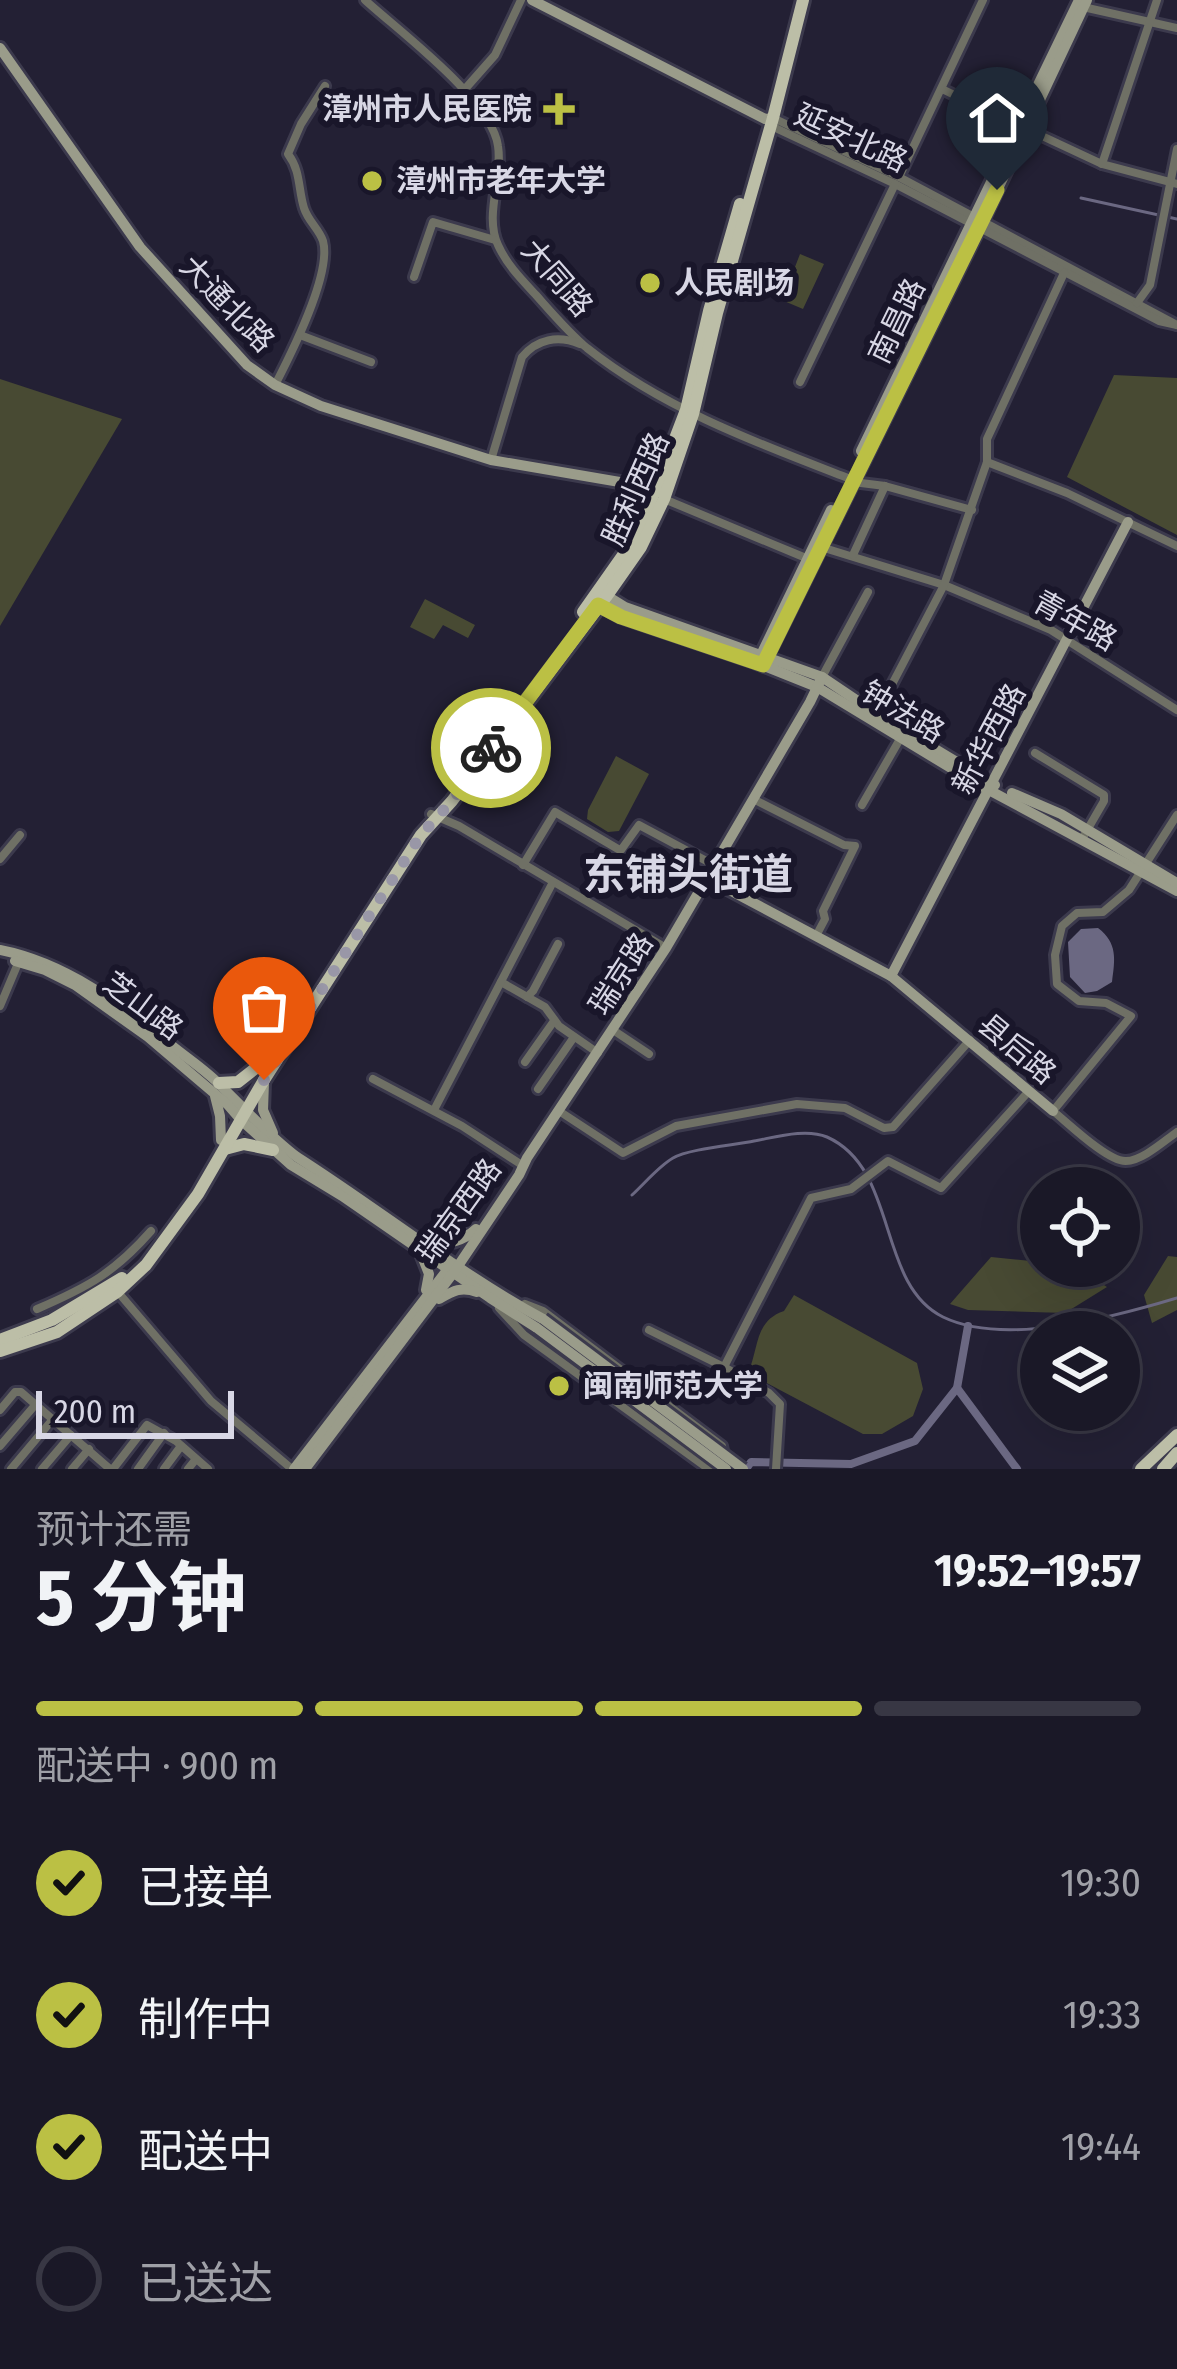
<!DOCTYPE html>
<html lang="zh">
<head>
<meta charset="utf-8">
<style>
	body { margin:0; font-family:"Fira Sans Condensed","Noto Sans SC",sans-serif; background:#272533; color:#f1f3f6; height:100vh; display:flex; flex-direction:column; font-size:45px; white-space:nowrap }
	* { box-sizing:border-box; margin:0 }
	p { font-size:39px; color:#9fa0a7 }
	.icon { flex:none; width:66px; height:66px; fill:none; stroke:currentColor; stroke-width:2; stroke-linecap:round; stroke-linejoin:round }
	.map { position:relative; height:1469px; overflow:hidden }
	.side { display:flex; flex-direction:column; background:#1a1827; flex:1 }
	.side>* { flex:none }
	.buttons { position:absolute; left:1020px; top:1167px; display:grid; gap:24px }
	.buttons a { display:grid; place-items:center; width:120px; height:120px; border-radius:50%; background:#1a1827; box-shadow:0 12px 48px #0002,0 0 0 3px #383744; font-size:60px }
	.scale { position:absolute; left:36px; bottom:30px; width:198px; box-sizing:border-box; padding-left:12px; border:6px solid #d8d7e5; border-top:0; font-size:33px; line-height:42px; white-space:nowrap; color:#d8d7e5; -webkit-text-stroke:9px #19162a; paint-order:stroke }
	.pin { position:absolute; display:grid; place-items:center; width:102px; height:102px; color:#fff; margin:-123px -51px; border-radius:50% 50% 50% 0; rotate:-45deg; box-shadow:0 0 12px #0007 }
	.pin .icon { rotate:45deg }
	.courier { position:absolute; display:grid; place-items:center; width:120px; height:120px; margin:-60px; border:9px solid #bbc044; border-radius:50%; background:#fff; color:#222; box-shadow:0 3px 15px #0007 }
	.overview em { font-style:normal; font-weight:700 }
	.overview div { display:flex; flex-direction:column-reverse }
	.overview { display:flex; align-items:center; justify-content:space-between; height:204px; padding:0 36px }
	h1 { font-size:78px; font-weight:700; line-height:90px }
	.bar { display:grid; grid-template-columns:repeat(4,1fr); gap:18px 12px; align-content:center; height:144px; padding:0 36px }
	.bar i { height:15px; border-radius:9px; background:#383744 }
	.bar .current { background:#bbc044 }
	.bar p { grid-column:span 4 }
	ol { padding:0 36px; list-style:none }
	li { display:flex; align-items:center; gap:36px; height:132px }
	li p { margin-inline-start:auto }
	li .icon { padding:12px; border-radius:50%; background:#bbc044; color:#111; stroke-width:4 }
	li:last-child { color:#9fa0a7 }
	li i { width:66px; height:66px; border:6px solid #383744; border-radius:50% }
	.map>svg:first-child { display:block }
	.green { fill:#484a33 }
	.water { fill:#6b6882 }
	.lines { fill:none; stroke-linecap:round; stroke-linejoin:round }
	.stream { stroke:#6b6882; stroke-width:3 }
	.canal { stroke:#6b6882; stroke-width:8 }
	.street-casing { stroke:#3c3a4d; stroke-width:14 }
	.secondary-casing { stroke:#3c3a4d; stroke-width:16 }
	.primary-casing { stroke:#3c3a4d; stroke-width:18 }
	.street { stroke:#6f7065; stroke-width:8 }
	.secondary { stroke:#9a9c8a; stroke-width:10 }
	.primary { stroke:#bcbea7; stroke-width:12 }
	.secondary-bridge-casing { stroke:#3c3a4d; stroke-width:16; stroke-linecap:butt }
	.secondary-bridge { stroke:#9a9c8a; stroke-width:10 }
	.done { stroke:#9997a7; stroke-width:12; stroke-dasharray:0 21.6 }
	.route { stroke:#bbc044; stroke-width:15 }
	.poi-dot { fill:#bbc044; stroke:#19162a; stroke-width:4.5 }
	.labels { text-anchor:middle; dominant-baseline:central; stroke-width:12; stroke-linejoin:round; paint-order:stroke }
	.poi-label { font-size:30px; font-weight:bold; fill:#d8d7e5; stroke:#19162a; text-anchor:start }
	.street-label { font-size:30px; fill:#d8d7e5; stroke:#19162a }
	.district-label { font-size:42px; font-weight:bold; fill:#d8d7e5; stroke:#19162a }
</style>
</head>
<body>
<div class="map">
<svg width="1177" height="1469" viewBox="0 0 1177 1469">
	<rect width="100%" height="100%" fill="#232034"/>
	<g class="green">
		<path d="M800,254L824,264L803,309L784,301L797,270L795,267Z"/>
		<path d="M1114,375L1177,378V535L1067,477Z"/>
		<path d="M0,379L122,419L0,626Z"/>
		<path d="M425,599L475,625L468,638L443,625L434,639L410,627Z"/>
		<path d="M616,756L649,774L619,831L608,832L587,819L588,810Z"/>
		<path d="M1168,1256L1177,1257V1310L1152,1323L1144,1295Z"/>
		<path d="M991,1257L1041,1262V1266H1075L1107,1287L1065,1313L968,1310L950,1304Z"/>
		<path d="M794,1295L917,1363L923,1389L913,1416L882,1434H863L748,1373C759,1349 754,1321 784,1311Z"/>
	</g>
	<path class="water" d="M1098,928C1118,943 1115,960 1112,982L1097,991L1085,993L1070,977L1068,942L1081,929Z"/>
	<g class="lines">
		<g class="stream">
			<path d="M1081,198L1177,219"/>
			<path d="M632,1195C645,1183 659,1166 673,1158C688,1149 735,1145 754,1141C776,1137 806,1128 827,1137C899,1169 876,1284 943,1317C1005,1347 1114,1317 1177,1298"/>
		</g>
		<g class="canal">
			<path d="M957,1388L968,1326"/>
			<path d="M746,1469L751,1462L851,1464L915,1441L957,1388L1017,1469"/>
		</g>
		<g class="street-casing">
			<g id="street">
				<path d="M365,0C400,32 492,100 498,146C503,178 484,215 498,245C507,265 522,280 536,295C552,313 569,333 587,348C664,409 757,443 848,478"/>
				<path d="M1083,7L1177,28"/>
				<path d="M465,89L495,55L521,0"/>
				<path d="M942,89L1018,126"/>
				<path d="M773,118L899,177L1177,325"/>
				<path d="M769,125L895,184L1159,321L1177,325"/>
				<path d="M1027,129L1102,164L1177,184"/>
				<path d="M1102,164L1157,0"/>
				<path d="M899,177L983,0"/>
				<path d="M414,277L433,222L495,240"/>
				<path d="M1137,303L1150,285L1177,149"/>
				<path d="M300,335L371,362"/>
				<path d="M800,382L895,184"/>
				<path d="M275,385C291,354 332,274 323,241C319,229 308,221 304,208C298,189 301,171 288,154L301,124L325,86"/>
				<path d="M491,460L522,357C537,339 558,335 580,344"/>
				<path d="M987,462L1067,493L1177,546"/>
				<path d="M853,482L885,486L972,510"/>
				<path d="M664,499L806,558"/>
				<path d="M821,547L944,585L1051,630L1177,710"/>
				<path d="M853,555L885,486"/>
				<path d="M822,677L868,592"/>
				<path d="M876,715L944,585L987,462V439L1064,273"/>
				<path d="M1035,753L1104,795V801L1082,839"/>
				<path d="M753,799L844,845L855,846L823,911L825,919L816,936"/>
				<path d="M862,805L900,739"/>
				<path d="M431,814L459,826L666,948"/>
				<path d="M1177,815L1129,890L1103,912L1077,913L1062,926L1055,955L1057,984L1079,1001L1106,1003L1131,1016L1053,1111C1068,1123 1108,1162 1126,1161C1142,1161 1164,1141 1177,1132"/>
				<path d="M0,859L20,835"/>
				<path d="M523,865L555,812L618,849L621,850L639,825L714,865"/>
				<path d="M501,982L545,1007L559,1026L598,1053"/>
				<path d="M527,997L533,991L558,944"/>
				<path d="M0,1006L19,961"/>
				<path d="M613,1030L649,1054"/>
				<path d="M525,1062L554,1021"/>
				<path d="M373,1079L462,1126L522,1165"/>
				<path d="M538,1089L574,1037"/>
				<path d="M434,1110L553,882"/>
				<path d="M559,1111L623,1153L676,1126L797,1104L845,1108L884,1128L893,1127L970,1040"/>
				<path d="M117,1291L211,1401L292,1469"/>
				<path d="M499,1308L524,1335L706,1467L718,1468L725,1460L722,1446L543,1311L525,1304"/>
				<path d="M37,1309C88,1287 114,1273 151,1231"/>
				<path d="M649,1330L724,1367"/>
				<path d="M0,1410L15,1392H21L110,1469"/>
				<path d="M0,1446L36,1404"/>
				<path d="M11,1469L53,1419"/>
				<path d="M42,1469L71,1435"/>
				<path d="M72,1469L89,1449"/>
				<path d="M113,1469L147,1425L176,1441L208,1469"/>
				<path d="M138,1469L164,1433"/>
				<path d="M164,1469L181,1446"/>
				<path d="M188,1469L196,1459"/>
				<path d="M776,1469L780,1404L769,1393L724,1367L811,1198L851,1189L888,1161L941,1188L1029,1091"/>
			</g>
		</g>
		<g class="secondary-casing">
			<g id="secondary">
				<path d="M532,0L765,119L773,118"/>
				<path d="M0,48L140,247L247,365L275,385L321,406L491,460L643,486L655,491"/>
				<path d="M861,451L1079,0"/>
				<path d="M604,594L625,607L822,677L877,714L995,785"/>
				<path d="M594,602L621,617L757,663L817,687L974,782L1177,891"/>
				<path d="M757,663L831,510"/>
				<path d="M763,665L979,229L1087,0"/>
				<path d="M1012,793L1061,814L1177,883"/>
				<path d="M707,878L891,976L1053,1111"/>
				<path d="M0,950C66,963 119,1004 171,1045C188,1059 207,1071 222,1087C247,1111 269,1136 297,1157C380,1210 457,1272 543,1319"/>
				<path d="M15,961L45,970L75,985L148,1037L228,1105L241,1120L291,1165L342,1196L490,1298L537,1328"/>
				<path d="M891,976L1128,522"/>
				<path d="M264,1082L263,1110L273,1133"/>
				<path d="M215,1096L220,1116L221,1140"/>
				<path d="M430,1241C448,1245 462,1242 476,1229"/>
				<path d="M420,1251L429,1274L426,1290"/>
				<path d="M439,1299C453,1291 461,1286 477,1292"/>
				<path d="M294,1469L451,1265"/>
				<path d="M305,1469L454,1272L519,1175L527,1158L666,948L810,702L822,677"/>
			</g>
		</g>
		<g class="primary-casing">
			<g id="primary">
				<path d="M583,612L633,541L655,491L686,410L709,311L740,204"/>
				<path d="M219,1083L238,1082L271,1056"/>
				<path d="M225,1149L244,1144L273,1150"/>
				<path d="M0,1340L52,1320L122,1278"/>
				<path d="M0,1351L57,1332L117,1292L146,1265L198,1194L264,1080L421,835L452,801L606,597L641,547L664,499L693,414L717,313L773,118L803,0"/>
				<path d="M1141,1469L1177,1435"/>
				<path d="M1163,1469L1177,1453"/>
			</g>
		</g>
		<use href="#street" class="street"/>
		<use href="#secondary" class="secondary"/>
		<use href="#primary" class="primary"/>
		<g class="secondary-bridge-casing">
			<g id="secondary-bridge">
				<path d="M543,1319L743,1469"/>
				<path d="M537,1328L726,1469"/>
			</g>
		</g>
		<use href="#secondary-bridge" class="secondary-bridge"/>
	</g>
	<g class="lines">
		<path class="done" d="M264,1080L421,835L452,801L491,748"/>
		<path class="route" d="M491,748L598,605L621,617L763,665L997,190"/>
	</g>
	<g class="poi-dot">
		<path d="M553 91h12v12h12v12h-12v12h-12v-12h-12v-12h12z"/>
		<circle cx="372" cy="181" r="12"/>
		<circle cx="650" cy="283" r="12"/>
		<circle cx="559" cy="1386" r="12"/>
	</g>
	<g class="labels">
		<g class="poi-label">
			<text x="532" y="109" text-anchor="end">漳州市人民医院</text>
			<text x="396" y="181">漳州市老年大学</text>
			<text x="674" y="283">人民剧场</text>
			<text x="583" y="1386">闽南师范大学</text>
		</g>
		<g class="street-label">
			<text transform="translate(851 138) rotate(25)">延安北路</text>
			<text transform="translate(557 278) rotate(49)">大同路</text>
			<text transform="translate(227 304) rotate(46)">大通北路</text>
			<text transform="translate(897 321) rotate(-64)">南昌路</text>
			<text transform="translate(636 489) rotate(-66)">胜利西路</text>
			<text transform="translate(1075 621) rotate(29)">青年路</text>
			<text transform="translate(903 712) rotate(31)">钟法路</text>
			<text transform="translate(989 739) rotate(-62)">新华西路</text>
			<text transform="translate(621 974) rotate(-57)">瑞京路</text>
			<text transform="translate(143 1006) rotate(37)">芝山路</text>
			<text transform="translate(1017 1049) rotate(40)">县后路</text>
			<text transform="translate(459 1211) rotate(-54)">瑞京西路</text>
		</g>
		<g class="district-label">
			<text x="688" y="875">东铺头街道</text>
		</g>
	</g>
</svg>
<div class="buttons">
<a><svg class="icon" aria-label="locate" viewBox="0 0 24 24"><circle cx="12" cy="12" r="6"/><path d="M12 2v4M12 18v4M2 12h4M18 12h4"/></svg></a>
<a><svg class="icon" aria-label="layers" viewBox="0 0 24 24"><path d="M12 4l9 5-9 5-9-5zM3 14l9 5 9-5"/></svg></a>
</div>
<div class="scale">200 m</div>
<div class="pin" style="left:264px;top:1080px;background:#ea580c"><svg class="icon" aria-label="bag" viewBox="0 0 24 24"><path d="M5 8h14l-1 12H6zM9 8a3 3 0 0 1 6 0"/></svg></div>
<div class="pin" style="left:997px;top:190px;background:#1f2937"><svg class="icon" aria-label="home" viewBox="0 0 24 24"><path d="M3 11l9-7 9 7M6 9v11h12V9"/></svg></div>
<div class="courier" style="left:491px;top:748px"><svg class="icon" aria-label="bike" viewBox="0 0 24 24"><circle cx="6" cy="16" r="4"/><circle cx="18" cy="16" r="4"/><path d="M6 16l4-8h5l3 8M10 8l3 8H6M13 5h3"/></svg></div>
</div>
<section class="side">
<div class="overview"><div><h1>5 分钟</h1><p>预计还需</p></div><em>19:52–19:57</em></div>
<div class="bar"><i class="current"></i><i class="current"></i><i class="current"></i><i></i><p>配送中 · 900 m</p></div>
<ol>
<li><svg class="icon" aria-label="check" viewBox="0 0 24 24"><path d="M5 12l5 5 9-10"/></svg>已接单<p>19:30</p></li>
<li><svg class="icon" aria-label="check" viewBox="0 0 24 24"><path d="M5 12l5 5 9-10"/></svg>制作中<p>19:33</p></li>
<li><svg class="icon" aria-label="check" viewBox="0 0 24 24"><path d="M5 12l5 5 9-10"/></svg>配送中<p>19:44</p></li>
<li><i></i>已送达</li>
</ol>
</section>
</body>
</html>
